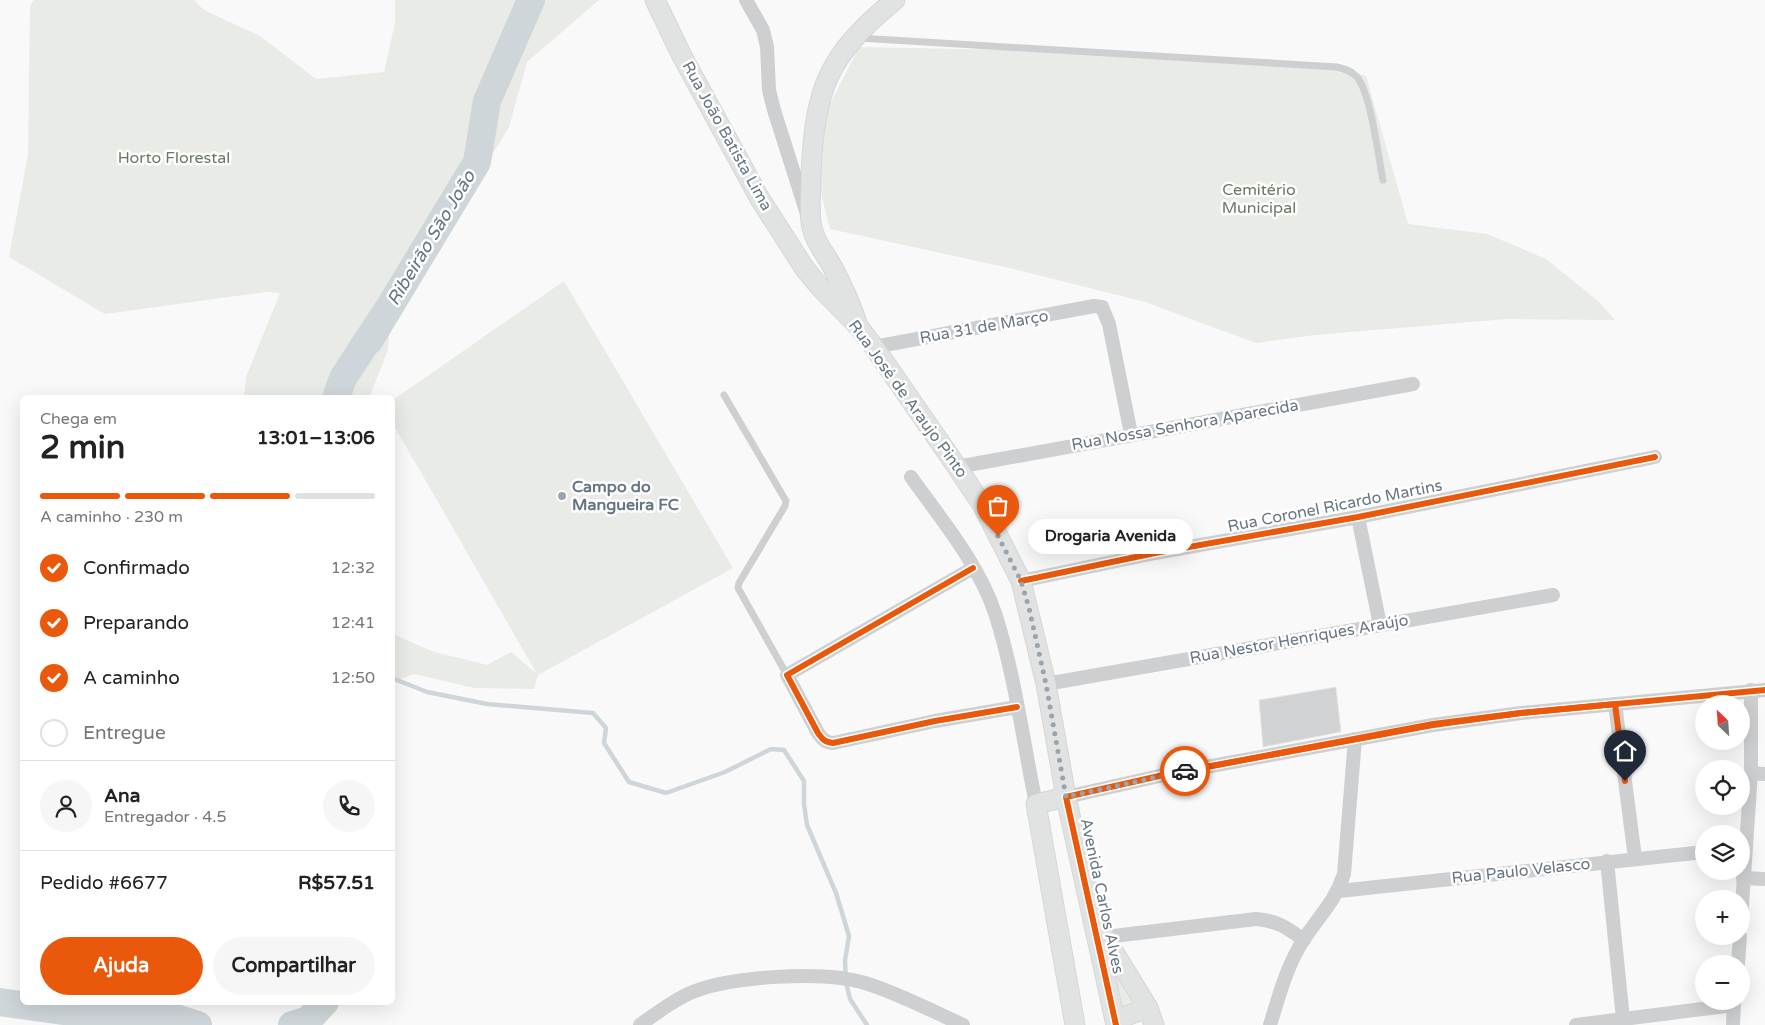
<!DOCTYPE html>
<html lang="pt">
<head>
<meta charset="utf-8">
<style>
	body { margin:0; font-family:"Varela Round",sans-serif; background:#f6f6f6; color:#222; height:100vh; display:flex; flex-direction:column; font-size:19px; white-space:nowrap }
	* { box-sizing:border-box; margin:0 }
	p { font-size:16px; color:#767676 }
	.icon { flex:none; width:28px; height:28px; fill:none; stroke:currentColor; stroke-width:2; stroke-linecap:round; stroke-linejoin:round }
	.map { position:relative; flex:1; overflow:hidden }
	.sheet { position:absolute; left:20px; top:395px; width:375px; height:610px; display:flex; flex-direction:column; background:#fff; border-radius:8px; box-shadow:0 5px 20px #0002 }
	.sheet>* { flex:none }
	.needle { width:32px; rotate:335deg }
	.buttons { position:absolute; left:1695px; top:695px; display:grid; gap:10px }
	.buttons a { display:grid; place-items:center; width:55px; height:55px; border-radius:50%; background:#fff; box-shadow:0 5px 20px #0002; font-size:25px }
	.pin { position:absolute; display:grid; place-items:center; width:42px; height:42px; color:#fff; margin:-51px -21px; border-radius:50% 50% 50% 0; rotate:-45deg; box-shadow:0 0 5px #0007 }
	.pin .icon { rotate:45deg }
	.courier { position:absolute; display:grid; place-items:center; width:50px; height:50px; margin:-25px; border:4px solid #ea580c; border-radius:50%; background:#fff; color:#222; box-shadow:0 1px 6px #0007 }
	.bubble { position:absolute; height:35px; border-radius:18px; background:#fff; box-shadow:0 5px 20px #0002; font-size:16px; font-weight:700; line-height:35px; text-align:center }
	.overview em { font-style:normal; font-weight:700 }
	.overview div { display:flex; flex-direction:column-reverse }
	.overview { display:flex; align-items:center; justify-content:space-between; height:85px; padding:0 20px }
	h1 { font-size:32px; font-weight:700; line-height:38px }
	.bar { display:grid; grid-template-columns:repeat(4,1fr); gap:8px 5px; align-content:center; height:60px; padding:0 20px }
	.bar i { height:6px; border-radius:4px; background:#e0e0e0 }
	.bar .on { background:#ea580c }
	.bar p { grid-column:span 4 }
	.line { display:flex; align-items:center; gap:12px; padding:0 20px; border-top:1px solid #e0e0e0 }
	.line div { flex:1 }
	.round { display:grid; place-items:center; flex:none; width:52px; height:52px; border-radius:26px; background:#f6f6f6 }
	ol { padding:0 20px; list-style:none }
	li { display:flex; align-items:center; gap:15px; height:55px }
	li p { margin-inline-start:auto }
	li .icon { padding:5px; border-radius:50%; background:#ea580c; color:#fff; stroke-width:4 }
	li:last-child { color:#767676 }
	li i { width:28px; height:28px; border:2px solid #e0e0e0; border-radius:50% }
	.action { display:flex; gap:10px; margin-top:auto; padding:10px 20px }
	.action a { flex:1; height:58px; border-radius:30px; background:#ea580c; color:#fff; font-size:20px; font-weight:700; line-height:58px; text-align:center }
	.action a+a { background:#f6f6f6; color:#222 }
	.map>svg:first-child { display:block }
	.green { fill:#e8ebe6 }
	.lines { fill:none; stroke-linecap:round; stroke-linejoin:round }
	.stream { stroke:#ced6d9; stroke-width:4.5 }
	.river { stroke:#ced6d9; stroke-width:28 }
	.building { fill:#d0d2d3; stroke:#e8e8e8 }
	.secondary-casing { stroke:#d5d6d7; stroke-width:21 }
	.lane { stroke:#cecfd0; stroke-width:7 }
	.street { stroke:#cecfd0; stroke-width:14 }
	.secondary { stroke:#e1e2e2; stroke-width:19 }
	.cycleway-casing { stroke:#fff; stroke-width:9 }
	.cycleway { stroke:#e8590c; stroke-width:6 }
	.done { stroke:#99a4ac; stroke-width:5; stroke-dasharray:0 9 }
	.route { stroke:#ea580c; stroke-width:6 }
	.poi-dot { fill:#99a4ac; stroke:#fff; stroke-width:2 }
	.labels { text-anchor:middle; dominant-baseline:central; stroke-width:5; stroke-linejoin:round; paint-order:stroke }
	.street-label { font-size:16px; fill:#657683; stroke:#fff }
	.park-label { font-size:16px; fill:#687a64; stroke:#fff }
	.poi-label { font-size:16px; font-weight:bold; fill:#657683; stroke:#fff; text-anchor:start }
	.water-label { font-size:18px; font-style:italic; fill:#60757c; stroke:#fff }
</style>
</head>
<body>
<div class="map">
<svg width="1765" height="1025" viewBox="0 0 1765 1025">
	<rect width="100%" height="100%" fill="#f9f9f9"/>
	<g class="green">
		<path d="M34,0H194L204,10L260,36L316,79L384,72L395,23V0H599L527,62L509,127L390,323L388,350L369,398L244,397L246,377L280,293L266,292L105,314L9,257L28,155L30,6Z"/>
		<path d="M859,47L1014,50L1340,68L1366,76L1408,224L1487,234L1546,259L1598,301L1615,320L1507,319L1315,335L1256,343L1145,302L1014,269L830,229L820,190L826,112Z"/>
		<path d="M564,281L733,568L538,675L534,689L475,688L414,674L393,682V634L434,652L487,665L511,652L537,674L393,424V400Z"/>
		<path d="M1104,943L1140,1001L1121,1010Z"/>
	</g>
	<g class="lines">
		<path class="stream" d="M392,678L427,692L487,704L593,713L606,728L604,743L629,782L666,793L725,772L771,749L784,750L804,781V804L807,825L836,893L849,936L845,960L846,982L850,999L867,1025"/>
		<g class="river">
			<path d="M336,398L343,378L388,309L369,341L477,162L487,101L531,0"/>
			<path d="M0,1002L63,1011H141L179,1019L198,1025"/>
			<path d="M292,1025L308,1020L325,1002"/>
		</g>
	</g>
	<path class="building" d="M1336,687L1341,732L1263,747L1259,700Z"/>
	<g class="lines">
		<g class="secondary-casing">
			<g id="secondary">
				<path d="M655,0L682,56L760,199L805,269L819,286L858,326L874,347L957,467L983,506L1021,581L1046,684L1066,797L1116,1025"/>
				<path d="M856,320C850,302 842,285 833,268C827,256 816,244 813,231C808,218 811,189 811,174C815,88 827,56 895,0"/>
				<path d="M1066,797L1036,804L1075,1025"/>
				<path d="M1099,928L1148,1008"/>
				<path d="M1115,1020L1148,1008L1154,1025"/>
			</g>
		</g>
		<g class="lane">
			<path d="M859,38L1337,67C1345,69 1352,71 1357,77C1371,94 1378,156 1383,180"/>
			<path d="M724,395L786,501L785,506L739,583L738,588L787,675"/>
		</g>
		<g class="street">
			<path d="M746,0L763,30L767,47L769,90L774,110L806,211"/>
			<path d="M874,347L1094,306L1102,307L1109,324L1131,434"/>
			<path d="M957,467L1413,384"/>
			<path d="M911,477C941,519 978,563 995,613C1015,675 1023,741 1036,804"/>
			<path d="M1358,517L1380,625"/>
			<path d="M973,568L787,675L818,733C823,740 825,742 833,743L935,721L1017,707"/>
			<path d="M1021,581L1155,553L1358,517L1655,457"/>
			<path d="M1046,684L1553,595"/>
			<path d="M1615,704L1635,858"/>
			<path d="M1751,773L1765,774"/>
			<path d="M1066,797L1168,774L1433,725L1521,713L1765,690"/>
			<path d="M1607,861L1623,1019"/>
			<path d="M1743,878L1765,879"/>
			<path d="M1339,891L1704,852"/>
			<path d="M1741,920L1751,773V690"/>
			<path d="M1105,937L1256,919C1278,921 1286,927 1304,940"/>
			<path d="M1738,964L1740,936"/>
			<path d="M640,1025C655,1014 671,1002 688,994C727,976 824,970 865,983C898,993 932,1011 963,1025"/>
			<path d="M1270,1025C1279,996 1287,965 1304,939C1319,916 1335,902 1344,874L1355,739"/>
			<path d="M1576,1025L1734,1005"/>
			<path d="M1733,1025L1734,1001"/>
		</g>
		<use href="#secondary" class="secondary"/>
		<g class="cycleway-casing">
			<g id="cycleway">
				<path d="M973,568L787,675L818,733C823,740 825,742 833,743L935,721L1017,707"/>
				<path d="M1021,581L1155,553L1358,517L1655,457"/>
				<path d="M1116,1025L1066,797L1168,774L1433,725L1521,713L1765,690"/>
			</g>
		</g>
		<use href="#cycleway" class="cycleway"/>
	</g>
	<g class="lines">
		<path class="done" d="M998,536L1021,581L1029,608L1046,684L1066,797L1185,771"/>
		<path class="route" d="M1185,771L1433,724L1521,713L1615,704L1625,781"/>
	</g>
	<circle class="poi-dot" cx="562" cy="496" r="5"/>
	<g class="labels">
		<g class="street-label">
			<text transform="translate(727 136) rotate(61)">Rua João Batista Lima</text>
			<text transform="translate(984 327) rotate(-10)">Rua 31 de Março</text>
			<text transform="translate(908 399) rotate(54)">Rua José de Araujo Pinto</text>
			<text transform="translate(1185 425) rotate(-10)">Rua Nossa Senhora Aparecida</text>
			<text transform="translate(1335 506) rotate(-11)">Rua Coronel Ricardo Martins</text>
			<text transform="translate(1299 639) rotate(-10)">Rua Nestor Henriques Araújo</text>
			<text transform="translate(1521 871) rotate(-6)">Rua Paulo Velasco</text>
			<text transform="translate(1102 896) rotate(78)">Avenida Carlos Alves</text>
		</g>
		<g class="park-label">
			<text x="174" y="158">Horto Florestal</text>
			<text x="1259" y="190">Cemitério<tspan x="1259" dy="18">Municipal</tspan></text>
		</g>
		<g class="poi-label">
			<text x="572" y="487">Campo do<tspan x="572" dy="18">Mangueira FC</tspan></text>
		</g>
		<g class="water-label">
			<text transform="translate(431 238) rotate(-59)">Ribeirão São João</text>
		</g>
	</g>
</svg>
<div class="buttons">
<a><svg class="needle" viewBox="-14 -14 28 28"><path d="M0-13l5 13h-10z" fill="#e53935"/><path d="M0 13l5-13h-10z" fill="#767676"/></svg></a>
<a><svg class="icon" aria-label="locate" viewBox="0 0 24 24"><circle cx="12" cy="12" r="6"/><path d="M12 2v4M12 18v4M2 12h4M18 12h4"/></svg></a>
<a><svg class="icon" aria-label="layers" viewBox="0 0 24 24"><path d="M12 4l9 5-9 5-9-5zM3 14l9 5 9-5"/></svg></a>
<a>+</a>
<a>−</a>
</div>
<div class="pin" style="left:998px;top:536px;background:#ea580c"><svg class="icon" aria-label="bag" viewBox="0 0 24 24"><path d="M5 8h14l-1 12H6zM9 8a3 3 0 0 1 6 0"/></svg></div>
<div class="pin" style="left:1625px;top:781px;background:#1f2937"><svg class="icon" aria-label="home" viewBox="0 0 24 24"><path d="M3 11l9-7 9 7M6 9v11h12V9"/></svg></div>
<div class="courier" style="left:1185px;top:771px"><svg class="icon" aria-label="car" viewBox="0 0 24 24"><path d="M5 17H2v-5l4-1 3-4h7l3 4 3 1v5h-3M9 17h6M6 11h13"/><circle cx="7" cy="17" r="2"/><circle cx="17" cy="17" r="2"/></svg></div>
<div class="bubble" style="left:1028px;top:519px;width:165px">Drogaria Avenida</div>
<section class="sheet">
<div class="overview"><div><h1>2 min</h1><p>Chega em</p></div><em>13:01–13:06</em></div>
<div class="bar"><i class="on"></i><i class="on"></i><i class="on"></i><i></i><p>A caminho · 230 m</p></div>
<ol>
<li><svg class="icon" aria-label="check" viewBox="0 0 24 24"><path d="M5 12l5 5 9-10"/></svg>Confirmado<p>12:32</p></li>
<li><svg class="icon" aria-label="check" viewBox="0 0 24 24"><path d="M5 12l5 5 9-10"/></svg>Preparando<p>12:41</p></li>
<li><svg class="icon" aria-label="check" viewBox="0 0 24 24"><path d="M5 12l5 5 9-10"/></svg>A caminho<p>12:50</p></li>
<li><i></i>Entregue</li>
</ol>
<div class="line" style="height:90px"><a class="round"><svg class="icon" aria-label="person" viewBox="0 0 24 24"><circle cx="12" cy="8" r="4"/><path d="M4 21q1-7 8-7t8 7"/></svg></a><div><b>Ana</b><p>Entregador · 4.5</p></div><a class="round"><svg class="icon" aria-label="phone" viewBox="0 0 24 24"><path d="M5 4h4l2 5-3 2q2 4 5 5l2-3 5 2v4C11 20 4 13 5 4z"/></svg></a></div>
<div class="line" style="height:65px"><div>Pedido #6677</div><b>R$57.51</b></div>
<div class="action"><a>Ajuda</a><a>Compartilhar</a></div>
</section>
</div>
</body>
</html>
